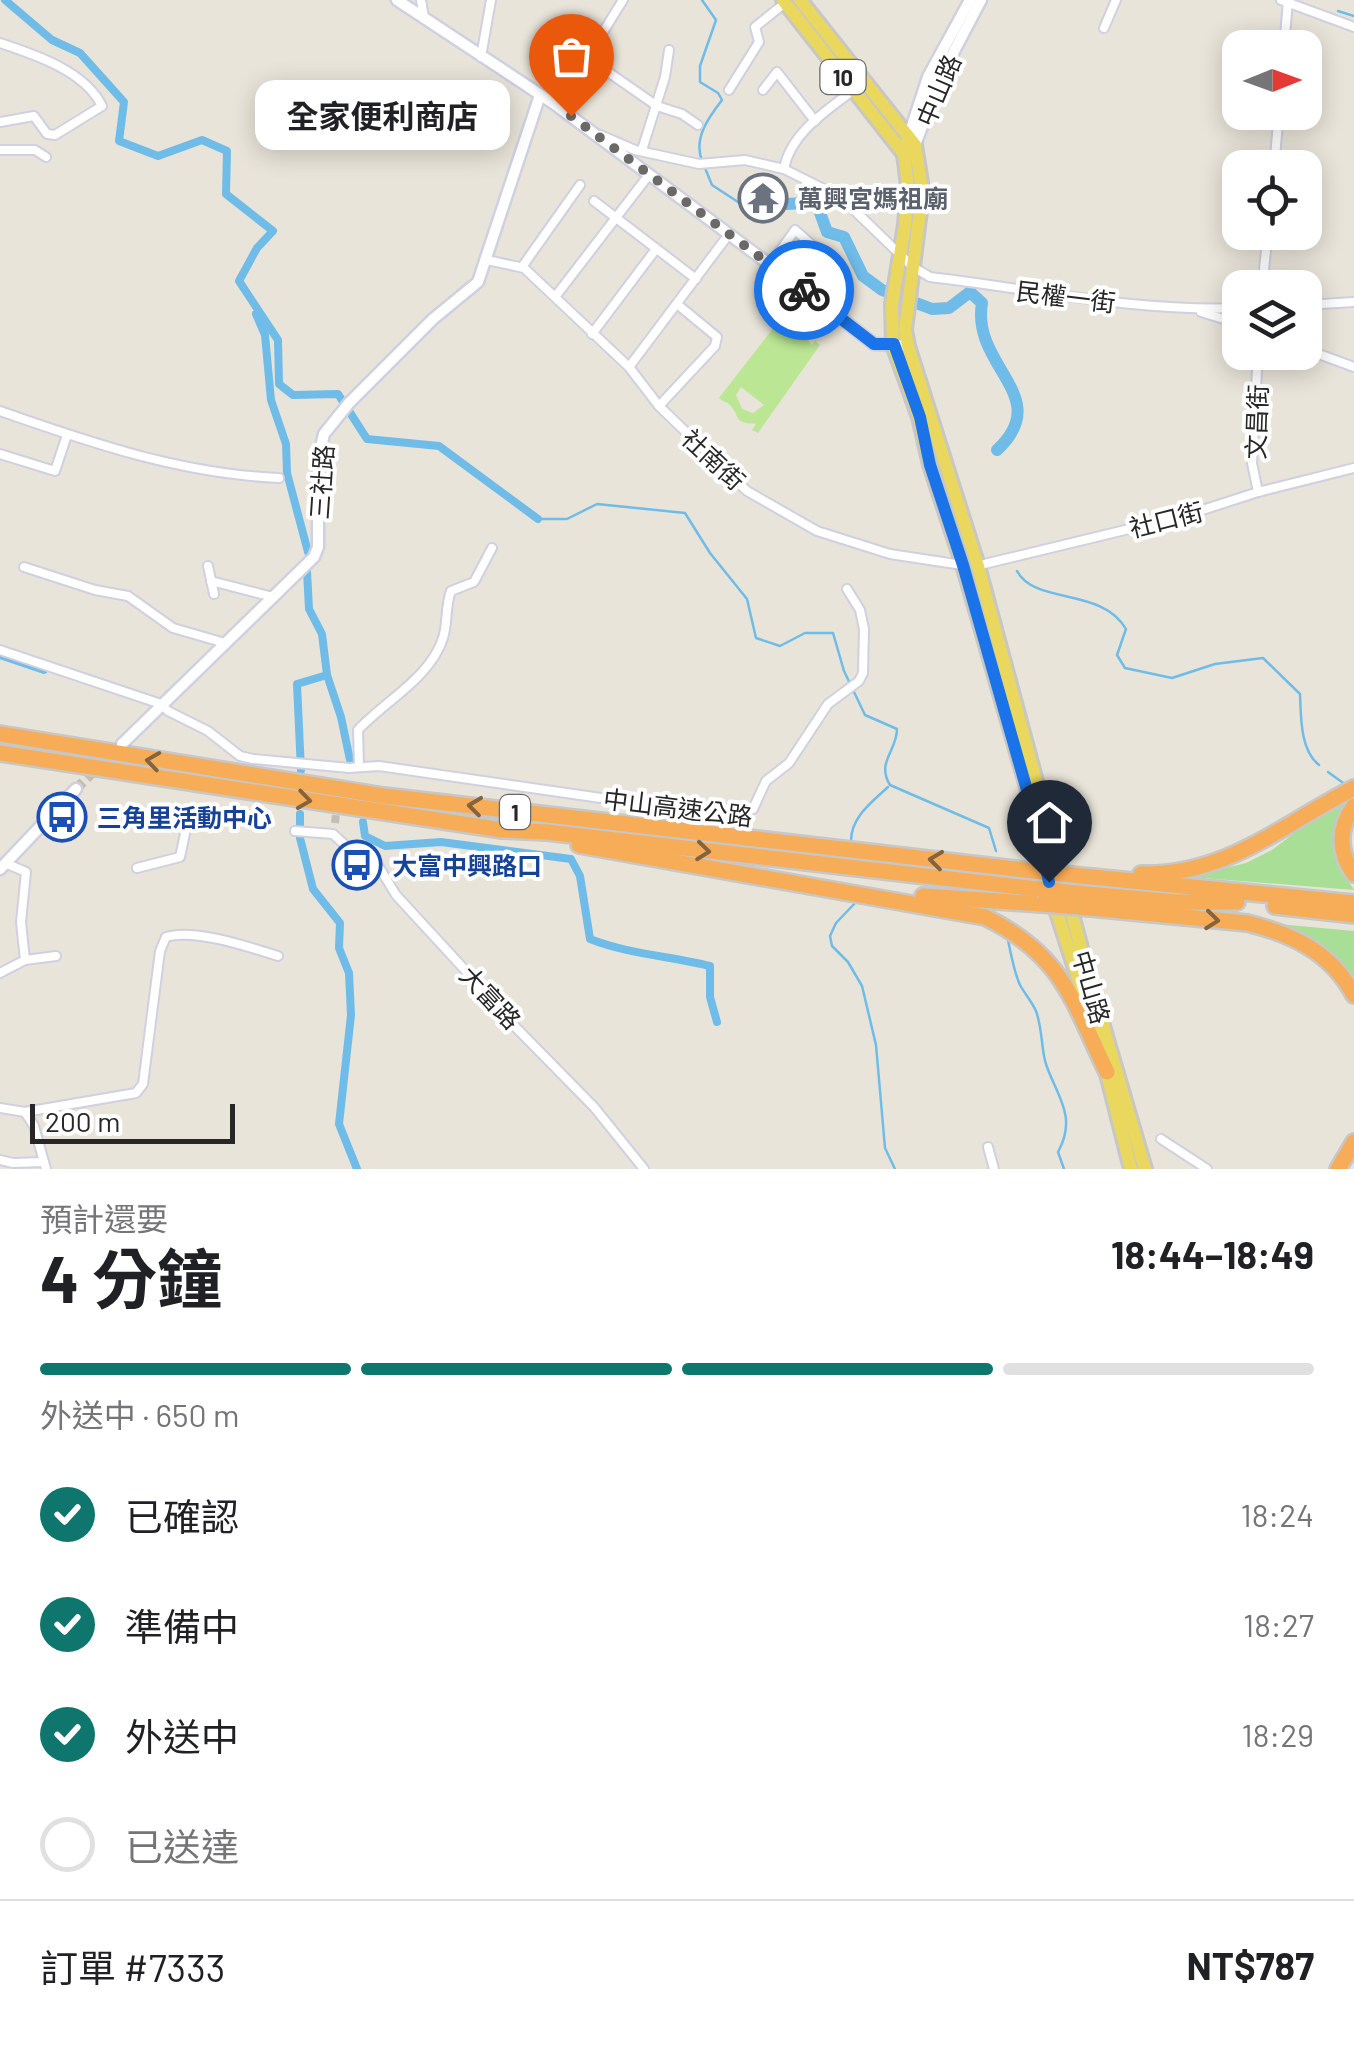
<!DOCTYPE html>
<html lang="zh-TW">
<head>
<meta charset="utf-8">
<style>
	body { margin:0; font-family:Barlow,"Noto Sans TC",sans-serif; background:#f6f6f6; color:#202124; height:100vh; display:flex; flex-direction:column; font-size:38px; white-space:nowrap }
	* { box-sizing:border-box; margin:0 }
	p { font-size:32px; color:#757577 }
	.icon { flex:none; width:55px; height:55px; fill:none; stroke:currentColor; stroke-width:2; stroke-linecap:round; stroke-linejoin:round }
	.map { position:relative; height:1169px; overflow:hidden }
	.side { display:flex; flex-direction:column; background:#fff; flex:1 }
	.side>* { flex:none }
	.needle { width:65px; rotate:89deg }
	.controls { position:absolute; left:1222px; top:30px; display:grid; gap:20px }
	.controls a { display:grid; place-items:center; width:100px; height:100px; border-radius:20px; background:#fff; box-shadow:0 5px 25px #0003; font-size:50px }
	.scale { position:absolute; left:30px; bottom:25px; width:205px; box-sizing:border-box; padding-left:10px; border:5px solid #272727; border-top:0; font-size:28px; line-height:35px; white-space:nowrap; color:#272727; -webkit-text-stroke:8px #fff; paint-order:stroke }
	.pin { position:absolute; display:grid; place-items:center; width:85px; height:85px; color:#fff; margin:-102px -42px; border-radius:50% 50% 50% 0; rotate:-45deg; box-shadow:0 0 10px #0007 }
	.pin .icon { rotate:45deg }
	.courier { position:absolute; display:grid; place-items:center; width:100px; height:100px; margin:-50px; border:8px solid #1a73e8; border-radius:50%; background:#fff; color:#222; box-shadow:0 2px 12px #0007 }
	.bubble { position:absolute; height:70px; border-radius:20px; background:#fff; box-shadow:0 5px 25px #0003; font-size:32px; font-weight:700; line-height:70px; text-align:center }
	.overview em { font-style:normal; font-weight:700 }
	.overview div { display:flex; flex-direction:column-reverse }
	.overview { display:flex; align-items:center; justify-content:space-between; height:170px; padding:0 40px }
	h1 { font-size:65px; font-weight:700; line-height:75px }
	.bar { display:grid; grid-template-columns:repeat(4,1fr); gap:15px 10px; align-content:center; height:120px; padding:0 40px }
	.bar i { height:12px; border-radius:8px; background:#e0e0e0 }
	.bar .on { background:#0f766e }
	.bar p { grid-column:span 4 }
	.line { display:flex; align-items:center; gap:25px; padding:0 40px; border-top:2px solid #e0e0e0 }
	.line div { flex:1 }
	ol { padding:0 40px; list-style:none }
	li { display:flex; align-items:center; gap:30px; height:110px }
	li p { margin-inline-start:auto }
	li .icon { padding:10px; border-radius:50%; background:#0f766e; color:#fff; stroke-width:4 }
	li:last-child { color:#757577 }
	li i { width:55px; height:55px; border:5px solid #e0e0e0; border-radius:50% }
	.map>svg:first-child { display:block }
	.green { fill:#a9de97 }
	.pitch { fill:#bbe693; fill-rule:evenodd }
	.lines { fill:none; stroke-linecap:round; stroke-linejoin:round }
	.stream { stroke:#6fbce8; stroke-width:2.5 }
	.canal { stroke:#6fbce8; stroke-width:8 }
	.river { stroke:#6fbce8; stroke-width:12 }
	.minor-tunnel { stroke:#c2beb5; stroke-width:8; stroke-dasharray:8 4; stroke-linecap:butt }
	.tertiary-tunnel { stroke:#c2beb5; stroke-width:10; stroke-dasharray:10 5; stroke-linecap:butt }
	.minor-casing { stroke:#cfd0e0; stroke-width:12 }
	.tertiary-casing { stroke:#cfd0e0; stroke-width:15 }
	.primary-casing { stroke:#c7c7c7; stroke-width:18 }
	.motorway-casing { stroke:#c7c7c7; stroke-width:20 }
	.minor { stroke:#fff; stroke-width:8 }
	.tertiary { stroke:#fff; stroke-width:10 }
	.primary { stroke:#ead75e; stroke-width:12 }
	.motorway { stroke:#f7ac57; stroke-width:15 }
	.motorway-bridge-casing { stroke:#c7c7c7; stroke-width:20; stroke-linecap:butt }
	.motorway-bridge { stroke:#f7ac57; stroke-width:15 }
	.oneway { stroke:#85633d }
	.done { stroke:#6b6965; stroke-width:10; stroke-dasharray:0 18 }
	.route { stroke:#1a73e8; stroke-width:12 }
	.labels { text-anchor:middle; dominant-baseline:central; stroke-width:8; stroke-linejoin:round; paint-order:stroke }
	.shield { fill:#fff; stroke:#686868; stroke-width:2.5 }
	.shield-label { font-size:22px; font-weight:bold; fill:#272727 }
	.street-label { font-size:25px; fill:#272727; stroke:#fff }
	.worship-label { font-size:25px; font-weight:bold; fill:#5b616d; stroke:#fff; text-anchor:start }
	.transit-label { font-size:25px; font-weight:bold; fill:#164399; stroke:#fff; text-anchor:start }
</style>
</head>
<body>
<div class="map">
<svg width="1354" height="1169" viewBox="0 0 1354 1169">
	<rect width="100%" height="100%" fill="#e9e4d9"/>
	<g class="green">
		<path d="M1354,795C1334,814 1326,844 1340,870C1343,877 1351,883 1354,890L1190,877L1246,863L1272,850L1343,796Z"/>
		<path d="M1266,923L1354,931V987Z"/>
	</g>
	<path class="pitch" d="M778,322L802,333L812,345L815,341L820,345L758,433L752,430L756,424C732,422 742,419 730,405C727,402 722,401 719,398ZM741,387L764,405L753,413L742,409L736,395Z"/>
	<g class="lines">
		<g class="stream">
			<path d="M702,0L716,20L700,66V82L718,93L722,100C709,117 693,138 702,161"/>
			<path d="M1338,11L1354,16"/>
			<path d="M705,168L712,185L738,202"/>
			<path d="M538,519H567L597,504L685,513L710,553L747,599L756,638L780,646L805,633H833L844,671L865,715L897,729C897,751 876,762 890,785L989,828L996,851"/>
			<path d="M1017,571C1035,605 1102,587 1126,629L1117,655L1125,668L1172,678L1215,664L1263,658L1300,694C1301,717 1300,750 1319,765"/>
			<path d="M1328,772L1346,785"/>
			<path d="M851,841C851,817 872,802 888,787"/>
			<path d="M857,901L836,923L830,936L832,946L848,962L862,986L876,1045L885,1148L895,1169"/>
			<path d="M1008,940C1011,954 1014,972 1020,985C1025,994 1032,1002 1036,1011C1043,1031 1041,1049 1046,1064C1056,1095 1078,1116 1058,1152L1064,1169"/>
		</g>
		<g class="canal">
			<path d="M5,0L52,40L80,53L124,102L119,141L158,156L202,140L227,151L226,194L273,231L257,248L239,281L278,340L279,384L293,395L338,394L367,439L439,446L538,519"/>
			<path d="M256,314L265,335L271,400L286,444L287,473L308,552"/>
			<path d="M307,571L309,609L322,634L327,675L341,717L350,760"/>
			<path d="M0,655L44,670"/>
			<path d="M301,770L297,684L327,675"/>
			<path d="M363,822L365,836L385,846L441,842L571,859L580,876L590,939C628,954 670,956 710,966V997L717,1022"/>
			<path d="M300,827V814"/>
			<path d="M300,838L313,889L340,923L339,948L349,973L351,1015L339,1124L357,1169"/>
		</g>
		<path class="river" d="M787,204L807,203L818,207L827,232L844,237L863,276L882,290L932,309L949,308L970,292L982,303C971,367 1055,396 997,450"/>
		<path class="minor-tunnel" d="M335,823L337,803"/>
		<path class="tertiary-tunnel" d="M76,789L114,751"/>
		<g class="minor-casing">
			<g id="minor">
				<path d="M421,0L424,17"/>
				<path d="M1281,0L1354,27"/>
				<path d="M1104,28L1116,0"/>
				<path d="M0,43C36,55 85,71 102,106L55,135L47,134L34,116L0,122"/>
				<path d="M1284,48L1288,0"/>
				<path d="M585,56L657,106L682,114L698,125"/>
				<path d="M481,57L491,0"/>
				<path d="M729,90L759,42L755,27L785,3"/>
				<path d="M763,90L777,72L815,121"/>
				<path d="M553,103L600,37L623,0"/>
				<path d="M600,135L635,150L699,164L745,160L784,169L828,191L854,210L913,267L930,277C1033,289 1135,312 1240,308"/>
				<path d="M0,150H35L46,157"/>
				<path d="M642,150L665,77L669,50"/>
				<path d="M1274,168L1279,112"/>
				<path d="M784,169C791,129 836,105 864,82"/>
				<path d="M594,201L696,279"/>
				<path d="M729,234L629,367L659,406L747,491L817,531L890,554L962,565"/>
				<path d="M487,260L524,268L629,367"/>
				<path d="M770,265L795,230L820,252"/>
				<path d="M522,267L580,185"/>
				<path d="M1262,288L1268,232"/>
				<path d="M555,297L648,176"/>
				<path d="M1305,305L1354,302"/>
				<path d="M1201,312L1240,324"/>
				<path d="M592,334L656,249"/>
				<path d="M1305,349L1354,367"/>
				<path d="M659,406L715,346L717,337L677,304"/>
				<path d="M0,411C91,443 182,474 279,478"/>
				<path d="M0,454L55,471L67,435"/>
				<path d="M1258,492L1252,463L1258,352"/>
				<path d="M208,566L214,594"/>
				<path d="M976,566L1187,515L1258,492L1354,468"/>
				<path d="M24,567L95,590L128,596L173,628L225,643"/>
				<path d="M211,581L273,597"/>
				<path d="M0,650L161,704L168,711L208,731L240,756L253,759L349,768L379,766L601,798L647,799L745,811L753,809L766,781L789,763L828,704L859,681L863,673L864,629L860,610L847,589"/>
				<path d="M359,766L358,730C385,701 431,677 443,638C448,623 445,606 451,591L474,582L492,548"/>
				<path d="M295,831L333,834L345,845L373,857L396,895L465,970L483,994L594,1107L644,1169"/>
				<path d="M5,863L26,872L21,922L25,960L56,956"/>
				<path d="M137,868L180,857L189,815"/>
				<path d="M0,973L25,960"/>
				<path d="M0,1108L25,1112L136,1093L143,1084L160,951L166,937C194,928 249,947 278,956"/>
				<path d="M25,1112L34,1126L46,1169"/>
				<path d="M1161,1139L1207,1169"/>
				<path d="M988,1147L994,1169"/>
				<path d="M0,1160L13,1163L44,1162"/>
			</g>
		</g>
		<g class="tertiary-casing">
			<g id="tertiary">
				<path d="M397,0L553,103L828,308L874,344L908,346"/>
				<path d="M908,138L928,77L970,0"/>
				<path d="M915,145L941,76L981,0"/>
				<path d="M122,744L314,557L318,547V459L324,434L349,403L433,319L478,282L540,95"/>
				<path d="M0,869L76,789"/>
			</g>
		</g>
		<g class="primary-casing">
			<g id="primary">
				<path d="M783,0L904,154H909"/>
				<path d="M800,0L915,145L921,182V203L905,330L908,346L978,566L1091,985L1145,1169"/>
				<path d="M908,138L904,154L908,186L905,225L892,304L893,345L919,417L930,465L963,565L1037,822L1049,881"/>
				<path d="M1053,900L1096,1034"/>
				<path d="M1104,1062L1131,1169"/>
			</g>
		</g>
		<g class="motorway-casing">
			<g id="motorway">
				<path d="M0,734L384,796L1033,871"/>
				<path d="M0,753L502,830L547,832L1038,889"/>
				<path d="M1354,806C1338,828 1338,852 1354,874"/>
				<path d="M579,845L985,917C1063,955 1072,1000 1107,1072"/>
				<path d="M1141,874C1226,876 1283,824 1354,788"/>
				<path d="M1072,875L1354,903"/>
				<path d="M1076,893L1176,902H1237"/>
				<path d="M923,896L1042,904"/>
				<path d="M1275,906L1354,915"/>
				<path d="M1080,907L1247,923C1292,934 1331,952 1354,995"/>
				<path d="M1338,1169L1354,1142"/>
			</g>
		</g>
		<use href="#minor" class="minor"/>
		<use href="#tertiary" class="tertiary"/>
		<use href="#primary" class="primary"/>
		<use href="#motorway" class="motorway"/>
		<g class="motorway-bridge-casing">
			<g id="motorway-bridge">
				<path d="M1033,871L1072,875"/>
				<path d="M1038,889L1076,893"/>
				<path d="M1042,904L1080,907"/>
			</g>
		</g>
		<use href="#motorway-bridge" class="motorway-bridge"/>
	</g>
	<defs><path id="oneway-chevron" d="M-2-3.5L2.5 0L-2 3.5" fill="none" stroke-width="1.6" stroke-linecap="round" stroke-linejoin="round" transform="scale(2.5)"/></defs>
	<g class="oneway">
		<use href="#oneway-chevron" transform="translate(153 761) rotate(-172)"/>
		<use href="#oneway-chevron" transform="translate(304 800) rotate(8)"/>
		<use href="#oneway-chevron" transform="translate(475 806) rotate(-173)"/>
		<use href="#oneway-chevron" transform="translate(703 851) rotate(6)"/>
		<use href="#oneway-chevron" transform="translate(936 860) rotate(-173)"/>
		<use href="#oneway-chevron" transform="translate(1212 920) rotate(6)"/>
	</g>
	<g class="lines">
		<path class="done" d="M571,116L804,290"/>
		<path class="route" d="M804,290L874,344H894L920,417L930,465L963,565L1036,822L1049,882"/>
	</g>
	<defs>
		<g id="temple-ring" transform="scale(2.5)"><circle r="9.5" fill="#fff" stroke="#6b7280" stroke-width="1.5"/><path d="M0-6L5-2H3V0L6.5 2.5H4V6H1.5V3h-3V6H-4V2.5H-6.5L-3 0V-2H-5Z" fill="#6b7280"/></g>
		<g id="bus-ring" transform="scale(2.5)"><circle r="9.5" fill="#fff" stroke="#1a4fb4" stroke-width="1.5"/><path d="M-5-6H5V4H4V6H2V4H-2V6H-4V4H-5ZM-3.5-4V0h7V-4ZM-3.5 1.2v1.5H-2V1.2ZM2 1.2v1.5H3.5V1.2Z" fill="#1a4fb4"/></g>
	</defs>
	<g fill-rule="evenodd">
		<use href="#temple-ring" x="763" y="198"/>
		<use href="#bus-ring" x="62" y="817"/>
		<use href="#bus-ring" x="357" y="865"/>
	</g>
	<g class="labels">
		<g class="shield">
			<rect x="820.5" y="60" width="45" height="34" rx="8"/>
			<rect x="500" y="795" width="30" height="34" rx="8"/>
		</g>
		<g class="shield-label">
			<text x="843" y="77">10</text>
			<text x="515" y="812">1</text>
		</g>
		<g class="street-label">
			<text transform="translate(938 90) rotate(-67)">中山路</text>
			<text transform="translate(1066 296) rotate(7)">民權一街</text>
			<text transform="translate(1256 422) rotate(-88)">文昌街</text>
			<text transform="translate(714 459) rotate(43)">社南街</text>
			<text transform="translate(321 482) rotate(-86)">三社路</text>
			<text transform="translate(1166 519) rotate(-14)">社口街</text>
			<text transform="translate(678 807) rotate(7)">中山高速公路</text>
			<text transform="translate(1092 987) rotate(74)">中山路</text>
			<text transform="translate(491 997) rotate(47)">大富路</text>
		</g>
		<g class="worship-label">
			<text x="798" y="198">萬興宮媽祖廟</text>
		</g>
		<g class="transit-label">
			<text x="97" y="817">三角里活動中心</text>
			<text x="392" y="865">大富中興路口</text>
		</g>
	</g>
</svg>
<div class="controls">
<a><svg class="needle" viewBox="-14 -14 28 28"><path d="M0-13l5 13h-10z" fill="#e53935"/><path d="M0 13l5-13h-10z" fill="#757577"/></svg></a>
<a><svg class="icon" aria-label="locate" viewBox="0 0 24 24"><circle cx="12" cy="12" r="6"/><path d="M12 2v4M12 18v4M2 12h4M18 12h4"/></svg></a>
<a><svg class="icon" aria-label="layers" viewBox="0 0 24 24"><path d="M12 4l9 5-9 5-9-5zM3 14l9 5 9-5"/></svg></a>
</div>
<div class="scale">200 m</div>
<div class="pin" style="left:571px;top:116px;background:#ea580c"><svg class="icon" aria-label="bag" viewBox="0 0 24 24"><path d="M5 8h14l-1 12H6zM9 8a3 3 0 0 1 6 0"/></svg></div>
<div class="pin" style="left:1049px;top:882px;background:#1f2937"><svg class="icon" aria-label="home" viewBox="0 0 24 24"><path d="M3 11l9-7 9 7M6 9v11h12V9"/></svg></div>
<div class="courier" style="left:804px;top:290px"><svg class="icon" aria-label="bike" viewBox="0 0 24 24"><circle cx="6" cy="16" r="4"/><circle cx="18" cy="16" r="4"/><path d="M6 16l4-8h5l3 8M10 8l3 8H6M13 5h3"/></svg></div>
<div class="bubble" style="left:255px;top:80px;width:255px">全家便利商店</div>
</div>
<section class="side">
<div class="overview"><div><h1>4 分鐘</h1><p>預計還要</p></div><em>18:44–18:49</em></div>
<div class="bar"><i class="on"></i><i class="on"></i><i class="on"></i><i></i><p>外送中 · 650 m</p></div>
<ol>
<li><svg class="icon" aria-label="check" viewBox="0 0 24 24"><path d="M5 12l5 5 9-10"/></svg>已確認<p>18:24</p></li>
<li><svg class="icon" aria-label="check" viewBox="0 0 24 24"><path d="M5 12l5 5 9-10"/></svg>準備中<p>18:27</p></li>
<li><svg class="icon" aria-label="check" viewBox="0 0 24 24"><path d="M5 12l5 5 9-10"/></svg>外送中<p>18:29</p></li>
<li><i></i>已送達</li>
</ol>
<div class="line" style="height:130px"><div>訂單 #7333</div><b>NT$787</b></div>
</section>
</body>
</html>
